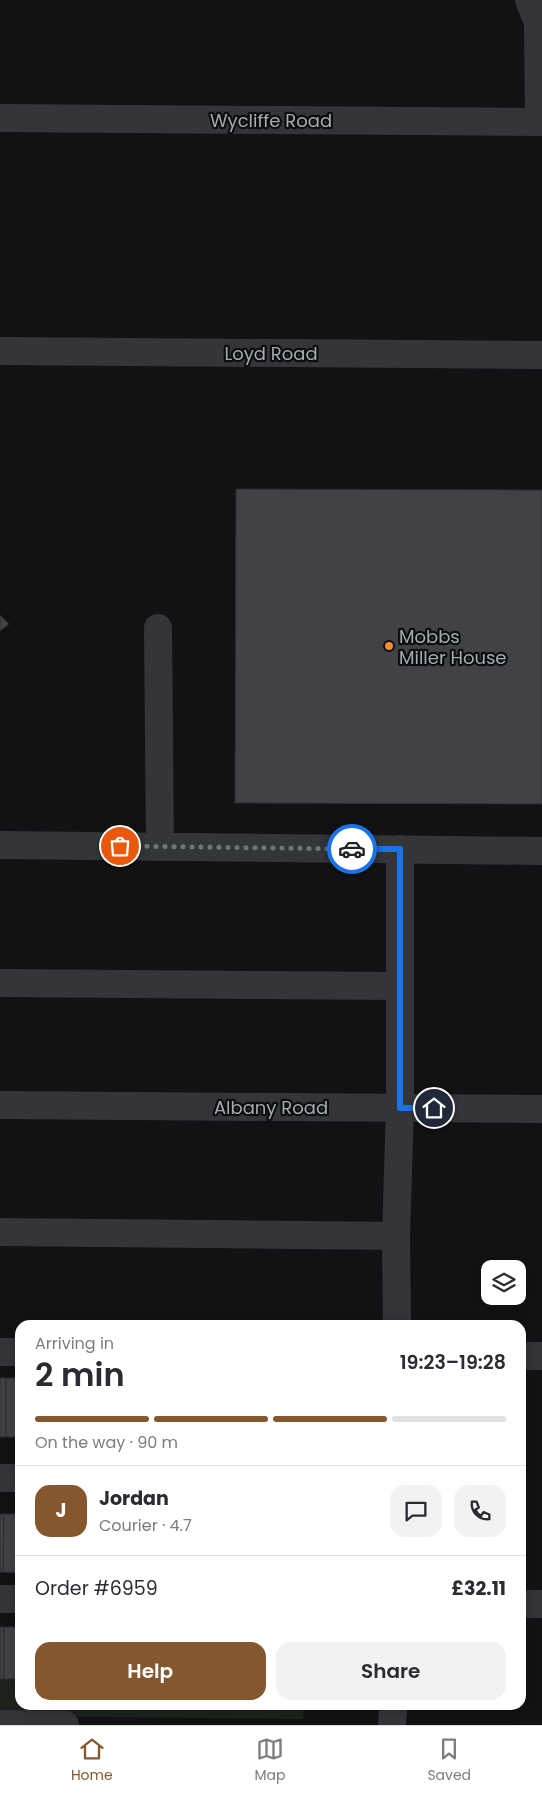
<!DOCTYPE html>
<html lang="en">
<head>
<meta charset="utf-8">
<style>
	body { margin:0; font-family:Poppins,sans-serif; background:#f2f2f3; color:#2b2b33; height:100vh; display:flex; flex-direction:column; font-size:19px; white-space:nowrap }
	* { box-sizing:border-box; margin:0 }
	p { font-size:16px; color:#7c7c81 }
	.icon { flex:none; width:28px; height:28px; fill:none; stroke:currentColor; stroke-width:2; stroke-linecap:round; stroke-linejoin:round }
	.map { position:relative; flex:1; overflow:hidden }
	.sheet { position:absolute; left:15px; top:1320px; width:511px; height:390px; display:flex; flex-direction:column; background:#fff; border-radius:15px; box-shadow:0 2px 12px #0003 }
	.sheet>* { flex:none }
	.tools { position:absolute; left:481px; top:1260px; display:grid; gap:10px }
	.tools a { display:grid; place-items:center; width:45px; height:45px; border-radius:10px; background:#fff; box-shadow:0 2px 12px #0003; font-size:25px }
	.pin { position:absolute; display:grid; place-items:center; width:42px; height:42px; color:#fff; margin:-21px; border:2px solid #fff; border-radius:50%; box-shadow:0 1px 5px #0007 }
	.courier { position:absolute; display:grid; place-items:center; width:50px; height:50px; margin:-25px; border:4px solid #1a73e8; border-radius:50%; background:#fff; color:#222; box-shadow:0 1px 6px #0007 }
	.headline em { font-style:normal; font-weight:600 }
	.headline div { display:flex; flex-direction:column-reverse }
	.headline { display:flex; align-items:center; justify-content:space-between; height:85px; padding:0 20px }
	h1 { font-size:32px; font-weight:600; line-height:38px }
	.bar { display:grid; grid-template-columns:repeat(4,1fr); gap:8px 5px; align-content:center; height:60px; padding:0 20px }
	.bar i { height:6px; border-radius:4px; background:#e1e1e2 }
	.bar .active { background:#85572f }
	.bar p { grid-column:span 4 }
	.line { display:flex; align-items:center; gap:12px; padding:0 20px; border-top:1px solid #e1e1e2 }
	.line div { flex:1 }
	.round { display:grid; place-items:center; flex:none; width:52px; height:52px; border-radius:15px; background:#f2f2f3 }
	.action { display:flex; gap:10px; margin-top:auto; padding:10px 20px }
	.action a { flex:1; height:58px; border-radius:15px; background:#85572f; color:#fff; font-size:20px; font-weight:600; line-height:58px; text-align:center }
	.action a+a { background:#f2f2f3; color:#2b2b33 }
	.dock { display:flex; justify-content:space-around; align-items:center; height:70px; border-top:1px solid #e1e1e2; background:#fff; font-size:14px; color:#7c7c81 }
	.dock a { display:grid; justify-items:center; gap:2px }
	.dock .active { color:#85572f }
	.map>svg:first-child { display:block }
	.green { fill:#1c231c }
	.building { fill:#414247; stroke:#2c2d30 }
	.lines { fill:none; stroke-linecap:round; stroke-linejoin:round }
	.minor { stroke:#333539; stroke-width:28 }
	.done { stroke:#70757c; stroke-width:5; stroke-dasharray:0 9 }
	.route { stroke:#1a73e8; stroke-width:6 }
	.poi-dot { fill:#f48d2a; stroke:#0d0d0f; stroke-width:2 }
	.labels { text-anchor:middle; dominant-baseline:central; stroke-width:4.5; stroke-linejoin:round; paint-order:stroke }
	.street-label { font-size:18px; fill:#a3abb4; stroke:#0d0d0f }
	.poi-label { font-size:18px; fill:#a3abb4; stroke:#0d0d0f; text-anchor:start }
</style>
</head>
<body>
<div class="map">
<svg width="542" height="1725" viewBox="0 0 542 1725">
	<rect width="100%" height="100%" fill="#121214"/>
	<path class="green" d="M16,1658H20V1705H304L303,1719L0,1716V1679H16Z"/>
	<g class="building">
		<path d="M236,489L542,490V804L235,803Z"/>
		<path d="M0,615L9,624L0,631Z"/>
		<rect x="0" y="1378" width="6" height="59"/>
		<path d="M6,1378H20L19,1437H6Z"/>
		<path d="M0,1514H4L3,1572H0Z"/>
		<path d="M4,1514H17L20,1573L3,1572Z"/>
		<rect x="0" y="1627" width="4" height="52"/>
		<path d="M4,1627H20V1658H16V1679H4Z"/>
	</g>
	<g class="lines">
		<g class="minor">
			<path d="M529,0L538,23L539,122"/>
			<path d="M0,118L542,122"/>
			<path d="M0,351L542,355"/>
			<path d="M158,628L160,847"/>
			<path d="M0,845L542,851"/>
			<path d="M0,983L400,986"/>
			<path d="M0,1105L542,1109"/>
			<path d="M0,1232L396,1236L400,1108V849"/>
			<path d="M396,1236L397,1325"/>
			<path d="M0,1352H20"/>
			<path d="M521,1356H542"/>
			<path d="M0,1478H20"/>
			<path d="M0,1599H20"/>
			<path d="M521,1604H542"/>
			<path d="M0,1724L65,1725"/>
			<path d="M392,1725L393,1705"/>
		</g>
	</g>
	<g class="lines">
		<path class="done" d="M120,846L352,849"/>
		<path class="route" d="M352,849H400V1108H434"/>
	</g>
	<circle class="poi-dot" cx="389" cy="646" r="5"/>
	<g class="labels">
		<g class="street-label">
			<text x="271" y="120">Wycliffe Road</text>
			<text x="271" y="353">Loyd Road</text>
			<text x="271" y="1107">Albany Road</text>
		</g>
		<g class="poi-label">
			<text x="399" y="636">Mobbs<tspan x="399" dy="21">Miller House</tspan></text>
		</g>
	</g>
</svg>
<div class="tools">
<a><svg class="icon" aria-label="layers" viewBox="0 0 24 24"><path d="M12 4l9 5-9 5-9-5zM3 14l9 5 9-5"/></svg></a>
</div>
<div class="pin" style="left:120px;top:846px;background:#ea580c"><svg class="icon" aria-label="bag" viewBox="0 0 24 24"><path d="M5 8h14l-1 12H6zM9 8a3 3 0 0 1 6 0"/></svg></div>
<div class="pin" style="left:434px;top:1108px;background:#1f2937"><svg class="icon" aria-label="home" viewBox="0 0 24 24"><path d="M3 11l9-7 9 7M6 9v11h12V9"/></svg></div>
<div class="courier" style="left:352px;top:849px"><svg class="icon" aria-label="car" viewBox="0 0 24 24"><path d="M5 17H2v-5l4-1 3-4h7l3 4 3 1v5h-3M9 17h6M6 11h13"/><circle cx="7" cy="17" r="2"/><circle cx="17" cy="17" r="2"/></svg></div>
<section class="sheet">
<div class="headline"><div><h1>2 min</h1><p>Arriving in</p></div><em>19:23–19:28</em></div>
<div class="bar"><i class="active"></i><i class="active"></i><i class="active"></i><i></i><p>On the way · 90 m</p></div>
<div class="line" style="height:90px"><b class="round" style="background:#85572f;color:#fff">J</b><div><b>Jordan</b><p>Courier · 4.7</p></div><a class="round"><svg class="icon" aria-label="chat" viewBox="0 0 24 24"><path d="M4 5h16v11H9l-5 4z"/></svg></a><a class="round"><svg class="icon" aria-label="phone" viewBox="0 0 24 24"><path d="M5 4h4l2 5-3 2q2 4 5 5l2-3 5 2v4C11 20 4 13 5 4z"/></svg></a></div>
<div class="line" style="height:65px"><div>Order #6959</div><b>£32.11</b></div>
<div class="action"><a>Help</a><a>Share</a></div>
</section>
</div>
<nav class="dock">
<a class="active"><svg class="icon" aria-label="home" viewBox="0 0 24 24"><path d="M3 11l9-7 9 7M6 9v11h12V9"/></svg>Home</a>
<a><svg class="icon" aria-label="map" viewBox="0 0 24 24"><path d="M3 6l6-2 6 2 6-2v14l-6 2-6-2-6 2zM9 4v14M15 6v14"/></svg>Map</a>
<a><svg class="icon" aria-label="saved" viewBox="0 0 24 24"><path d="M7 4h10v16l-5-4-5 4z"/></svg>Saved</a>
</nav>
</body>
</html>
